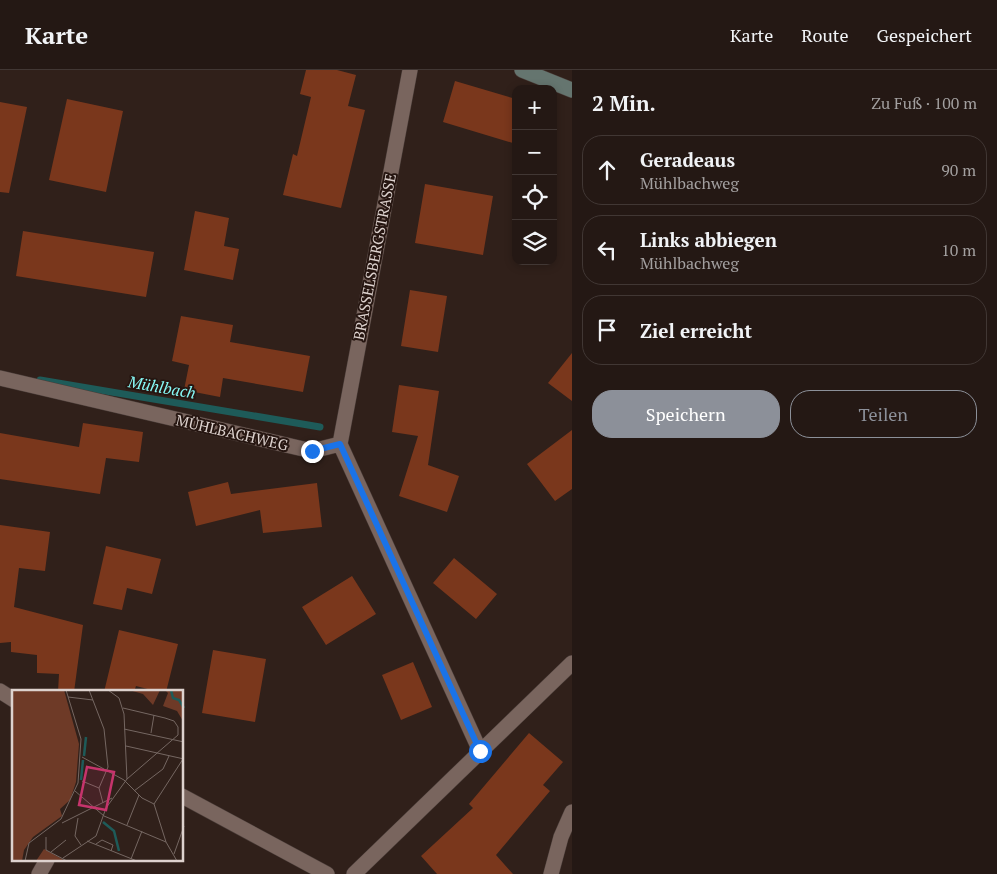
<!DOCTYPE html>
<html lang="de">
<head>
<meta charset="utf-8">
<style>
	:root { --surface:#241814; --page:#302522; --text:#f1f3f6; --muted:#a3a0a0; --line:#413734; --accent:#8c9099 }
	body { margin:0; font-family:"PT Serif",serif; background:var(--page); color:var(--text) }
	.controls { position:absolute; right:15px; top:15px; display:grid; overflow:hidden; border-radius:10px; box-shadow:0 2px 8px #0003 }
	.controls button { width:45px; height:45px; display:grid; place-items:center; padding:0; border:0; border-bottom:1px solid var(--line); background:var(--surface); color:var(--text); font:25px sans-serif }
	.stop { position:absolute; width:15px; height:15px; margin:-11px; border:4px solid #1a73e8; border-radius:50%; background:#fff }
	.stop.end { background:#1a73e8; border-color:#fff; box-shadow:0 1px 5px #0008 }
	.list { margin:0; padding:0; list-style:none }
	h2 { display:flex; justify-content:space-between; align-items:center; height:65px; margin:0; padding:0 20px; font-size:21px }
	h2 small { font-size:16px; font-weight:400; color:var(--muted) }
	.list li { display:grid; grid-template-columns:32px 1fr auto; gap:15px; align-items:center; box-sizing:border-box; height:70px; margin:0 10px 10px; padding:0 10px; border:1px solid var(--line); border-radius:20px }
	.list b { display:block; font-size:19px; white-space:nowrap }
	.list p { margin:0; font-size:16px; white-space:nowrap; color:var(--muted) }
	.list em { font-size:16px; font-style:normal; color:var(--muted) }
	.actions { display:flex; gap:10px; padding:15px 20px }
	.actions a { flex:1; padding:11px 0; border:1px solid var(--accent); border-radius:20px; text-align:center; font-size:18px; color:var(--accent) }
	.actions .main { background:var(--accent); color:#fff }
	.icon { flex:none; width:28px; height:28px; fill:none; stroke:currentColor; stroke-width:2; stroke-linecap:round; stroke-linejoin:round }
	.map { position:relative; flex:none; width:572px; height:804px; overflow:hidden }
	header { display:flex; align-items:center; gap:30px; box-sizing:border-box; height:70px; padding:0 25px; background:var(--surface); border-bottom:1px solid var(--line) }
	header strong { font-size:24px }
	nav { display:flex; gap:28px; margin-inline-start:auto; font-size:18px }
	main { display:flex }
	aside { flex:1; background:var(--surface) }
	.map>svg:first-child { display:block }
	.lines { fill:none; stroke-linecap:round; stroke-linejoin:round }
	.stream { stroke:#1e5b59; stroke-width:7 }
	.building { fill:#7a371c }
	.street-casing { stroke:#4a3d39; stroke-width:16 }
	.secondary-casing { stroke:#4a3d39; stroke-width:16 }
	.street { stroke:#79655e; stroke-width:15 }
	.secondary { stroke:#65756f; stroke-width:15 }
	.route { stroke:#1a73e8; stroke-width:6 }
	.labels { text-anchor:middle; stroke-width:4; stroke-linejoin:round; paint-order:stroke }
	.street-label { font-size:15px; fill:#ddd2ce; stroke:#261611 }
	.water-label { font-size:16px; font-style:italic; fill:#88fbf8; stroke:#261611 }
	.inset-river { fill:none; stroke:#1e5b59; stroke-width:2.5 }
	.inset-road { fill:none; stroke:#756762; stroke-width:1 }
	.view { fill:#c6346c; fill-opacity:0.15; stroke:#c6346c; stroke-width:2.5 }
	.inset-edge { fill:none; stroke:#ddd2ce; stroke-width:2.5 }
</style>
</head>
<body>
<header>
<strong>Karte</strong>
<nav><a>Karte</a><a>Route</a><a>Gespeichert</a></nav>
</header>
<main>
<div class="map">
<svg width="572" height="804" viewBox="0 0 572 804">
	<rect width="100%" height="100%" fill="#30201a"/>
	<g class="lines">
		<path class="stream" d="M40 310 320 357"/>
	</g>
	<path class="building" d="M306 0H337L356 5 348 36 365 40 341 138 283 125 293 84 297 86 311 27 300 24Z
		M455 11 516 29V74L443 52Z
		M67 29 123 41 106 122 49 110Z
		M0 32 27 37 9 123 0 122Z
		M425 114 493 126 483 185 415 173Z
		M195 141 229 148 224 176 239 179 233 210 184 200Z
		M23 161 154 182 146 227 16 206Z
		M410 220 447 226 438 282 401 276Z
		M181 246 233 255 230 272 310 286 303 322 223 308 220 327 184 320 189 295 172 291Z
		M572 283V331L548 313Z
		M399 315 439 321 428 395 459 406 447 442 399 426 418 366 392 362Z
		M83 353 143 362 139 392 106 388 100 424 0 409V363L79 377Z
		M572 360V419L555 431 527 394Z
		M228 412 231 424 317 413 322 457 263 463 260 440 196 456 188 422Z
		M0 455 50 462 45 501 19 498 14 537 83 555 74 622H58L59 604 37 603V585L11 582V572L0 573Z
		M106 476 161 489 152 524 127 518 122 540 93 534Z
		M454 488 497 524 476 549 433 513Z
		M352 506 376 544 326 575 302 537Z
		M119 560 178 574 166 622H159L136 616 134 622H104Z
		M213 580 266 589 255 652 202 643Z
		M413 592 432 637 401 650 382 605Z
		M529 663 563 692 543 715 550 721 496 785 513 804H437L421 786 473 738 469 734Z"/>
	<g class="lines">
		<g class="street-casing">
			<path id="street" d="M0 308 312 381 340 374
				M340 374 410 0
				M340 374 480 681
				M0 621 14 630
				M182 726 327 804
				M39 804 47 790
				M354 804 572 593
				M551 804 561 767 572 742"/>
		</g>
		<g class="secondary-casing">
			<path id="secondary" d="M522 0 572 20"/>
		</g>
		<use href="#street" class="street"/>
		<use href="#secondary" class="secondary"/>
	</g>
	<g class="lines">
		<path class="route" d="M312 381 340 374 480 681"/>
	</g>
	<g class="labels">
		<g class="street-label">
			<text transform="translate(375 187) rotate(-79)" y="5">BRASSELSBERGSTRASSE</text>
			<text transform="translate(232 363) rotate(13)" y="5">MÜHLBACHWEG</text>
		</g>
		<g class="water-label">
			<text transform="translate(162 317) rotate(10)" y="6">Mühlbach</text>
		</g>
	</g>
	<g transform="translate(12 620)">
		<rect width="171" height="171" fill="#30201a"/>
		<path d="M0 0H52L67 54 64 92 58 110 48 119 50 126 21 147 12 160 10 171H0ZM117 0H148L141 15 131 4ZM153 0H171V31L165 21 151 16 156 3ZM32 159 48 168 53 171H24Z" fill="#6e3a27"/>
		<path class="inset-river" d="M159 0 161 8 167 10 172 18M72 66 74 47M69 90 71 70M91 132 102 141 107 161"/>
		<path class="inset-road" d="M77 0 92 39 96 77 87 98M56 7 81 10M111 18 153 28 162 31 166 37V45L115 89M112 39 172 52M139 43 142 25M114 56 172 69M70 67 112 90 130 108 142 114 154 152 165 171M70 91 87 98M87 98 91 113M63 101 92 126 154 152M122 101 151 79 157 66M142 114 171 69M66 128 63 146 69 155M50 133 100 108M115 135 127 105M34 147V160L55 171M75 151 125 171M84 154 90 150 101 155 99 161M39 162 54 150M162 164 172 136M51 168 84 146 94 118 115 89 112 24 107 8 96 0M119 169 130 141M13 171 17 153 49 129 66 93 69 49 54 0"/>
		<path class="view" d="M75 77 102 82 94 120 67 115Z"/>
		<rect width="171" height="171" class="inset-edge"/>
	</g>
</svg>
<div class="controls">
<button>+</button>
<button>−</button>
<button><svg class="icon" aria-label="locate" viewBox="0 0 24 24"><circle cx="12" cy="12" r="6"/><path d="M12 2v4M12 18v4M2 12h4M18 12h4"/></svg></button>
<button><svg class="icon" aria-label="layers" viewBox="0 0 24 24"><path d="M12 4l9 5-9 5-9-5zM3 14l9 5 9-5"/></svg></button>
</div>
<div class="stop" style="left:480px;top:681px"></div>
<div class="stop end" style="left:312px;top:381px"></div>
</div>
<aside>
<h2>2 Min.<small>Zu Fuß · 100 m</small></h2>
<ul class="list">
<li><svg class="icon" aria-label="ahead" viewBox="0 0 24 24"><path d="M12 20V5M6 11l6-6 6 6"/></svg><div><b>Geradeaus</b><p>Mühlbachweg</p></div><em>90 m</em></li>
<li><svg class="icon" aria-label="left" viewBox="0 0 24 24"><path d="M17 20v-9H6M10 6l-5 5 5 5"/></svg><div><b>Links abbiegen</b><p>Mühlbachweg</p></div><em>10 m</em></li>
<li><svg class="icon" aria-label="arrive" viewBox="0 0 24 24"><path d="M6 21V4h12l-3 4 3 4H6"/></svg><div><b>Ziel erreicht</b></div></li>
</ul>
<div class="actions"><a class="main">Speichern</a><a>Teilen</a></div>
</aside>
</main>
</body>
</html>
